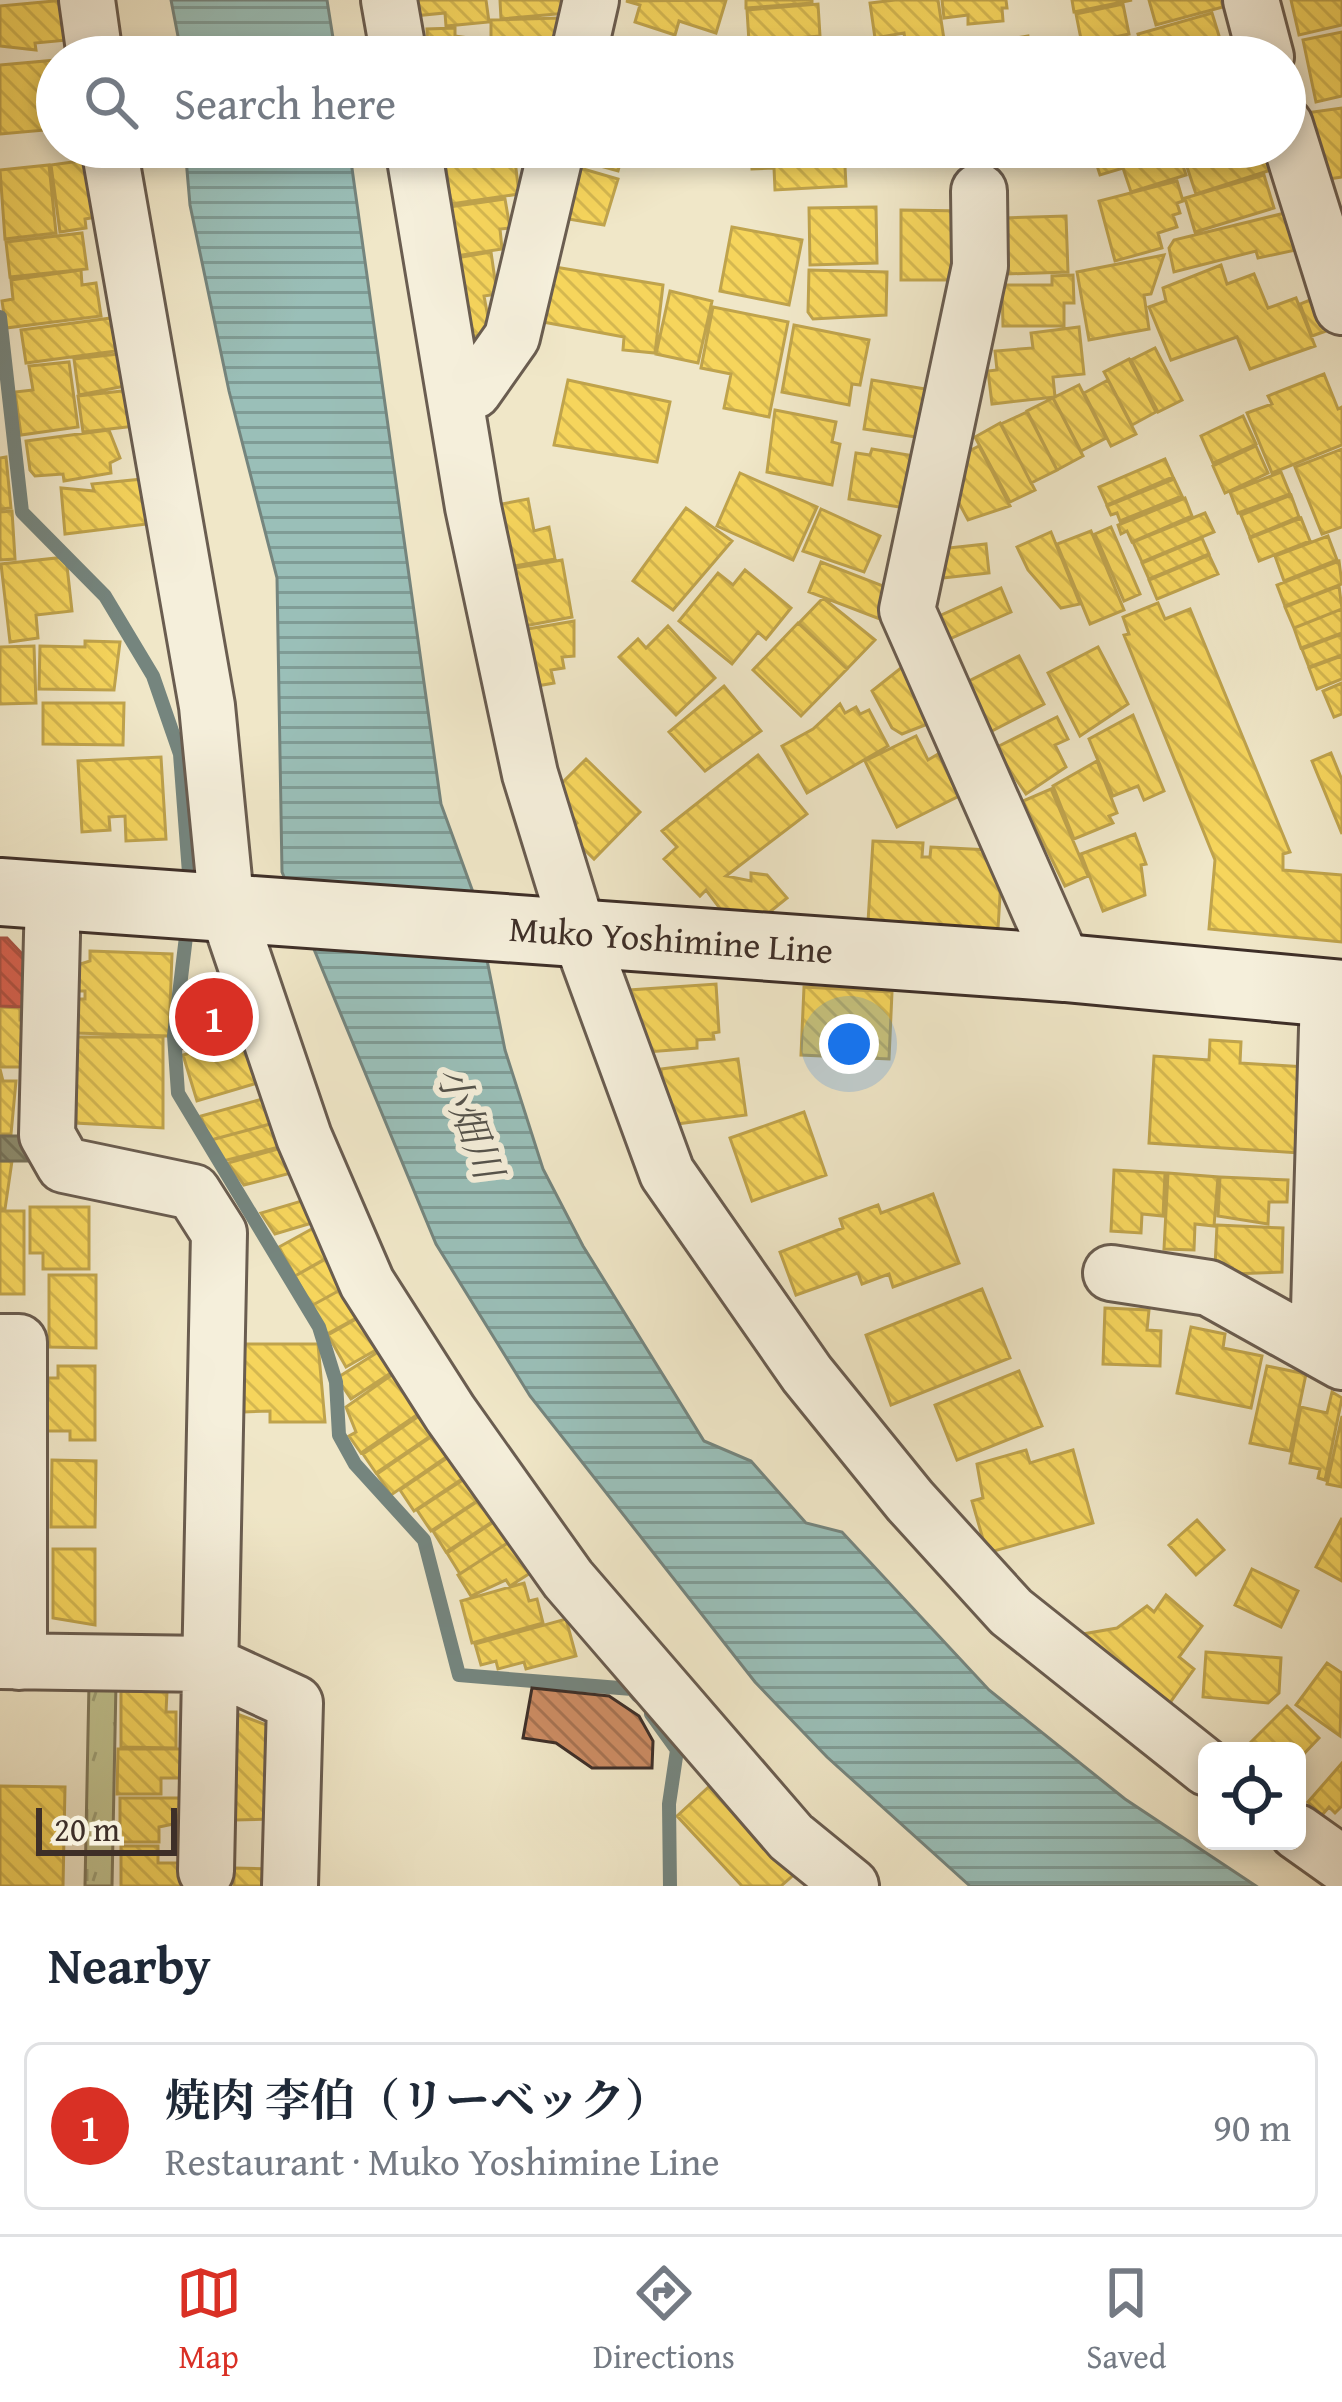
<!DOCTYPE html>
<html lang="en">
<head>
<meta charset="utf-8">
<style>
	:root { --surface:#fff; --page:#f2f2f3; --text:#1f2937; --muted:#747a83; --line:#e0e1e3; --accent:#d93025 }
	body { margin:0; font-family:"Gentium Book Plus","Noto Serif JP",serif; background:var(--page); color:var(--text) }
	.controls { position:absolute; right:36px; bottom:36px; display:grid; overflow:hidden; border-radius:18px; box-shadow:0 6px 18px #0003 }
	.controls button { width:108px; height:108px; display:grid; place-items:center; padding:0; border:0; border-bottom:3px solid var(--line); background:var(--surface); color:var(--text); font:60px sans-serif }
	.scale { position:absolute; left:36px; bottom:30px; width:141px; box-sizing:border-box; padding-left:12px; border:6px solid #3e2f28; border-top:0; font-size:33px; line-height:42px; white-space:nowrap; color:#3e2f28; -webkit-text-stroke:9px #f5efdb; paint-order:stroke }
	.you { position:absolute; left:849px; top:1044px; width:42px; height:42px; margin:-30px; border:9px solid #fff; border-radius:50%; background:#1a73e8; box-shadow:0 0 0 18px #1a73e833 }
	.badge { display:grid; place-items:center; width:78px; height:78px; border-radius:50%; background:var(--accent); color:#fff; font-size:39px; font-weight:700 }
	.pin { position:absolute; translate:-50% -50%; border:6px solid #fff; box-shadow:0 3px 12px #0006 }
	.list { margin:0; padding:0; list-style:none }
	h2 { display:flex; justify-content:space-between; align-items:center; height:156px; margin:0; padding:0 48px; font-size:51px }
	h2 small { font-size:39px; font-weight:400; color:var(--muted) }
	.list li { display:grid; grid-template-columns:78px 1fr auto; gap:36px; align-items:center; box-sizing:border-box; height:168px; margin:0 24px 24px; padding:0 24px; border:3px solid var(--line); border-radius:18px }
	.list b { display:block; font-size:45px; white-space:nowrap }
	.list p { margin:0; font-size:39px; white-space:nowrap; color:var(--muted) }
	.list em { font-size:39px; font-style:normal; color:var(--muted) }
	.icon { flex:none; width:66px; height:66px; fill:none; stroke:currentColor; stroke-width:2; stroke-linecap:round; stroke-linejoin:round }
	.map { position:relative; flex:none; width:1342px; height:1886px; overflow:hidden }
	.search { position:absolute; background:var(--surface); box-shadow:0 6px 18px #0003; left:36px; right:36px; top:36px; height:132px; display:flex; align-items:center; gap:30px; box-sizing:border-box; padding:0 42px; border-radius:66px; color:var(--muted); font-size:45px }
	.sheet { height:348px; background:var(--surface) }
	nav { display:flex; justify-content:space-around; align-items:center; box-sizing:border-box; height:168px; border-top:3px solid var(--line); background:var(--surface); font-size:33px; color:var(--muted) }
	nav a { display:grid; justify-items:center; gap:6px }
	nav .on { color:var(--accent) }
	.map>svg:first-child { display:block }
	.park { fill:url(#park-tufts); stroke:#80795c; stroke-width:3 }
	.water { fill:url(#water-rules); stroke:#75857e; stroke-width:3 }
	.homes { fill:url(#homes-back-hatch); stroke:#bfa34c; stroke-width:3 }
	.shops { fill:url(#shops-back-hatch); stroke:#a85142; stroke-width:3 }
	.industry { fill:url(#industry-back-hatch); stroke:#757059; stroke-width:3 }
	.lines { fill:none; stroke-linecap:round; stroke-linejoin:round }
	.stream { stroke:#75857e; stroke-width:14 }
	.building { fill:url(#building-back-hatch); stroke:#3e2f28; stroke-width:3 }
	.street-casing { stroke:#6a5d50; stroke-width:60 }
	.secondary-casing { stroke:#3e2f28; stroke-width:72 }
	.street { stroke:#f5efdb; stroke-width:54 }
	.secondary { stroke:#f5efdb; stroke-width:66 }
	.labels { text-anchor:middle; stroke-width:12; stroke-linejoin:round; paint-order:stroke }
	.street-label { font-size:36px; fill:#3e2f28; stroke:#f5efdb }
	.water-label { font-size:39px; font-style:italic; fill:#55534c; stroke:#f5efdb }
</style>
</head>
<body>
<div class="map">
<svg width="1342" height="1886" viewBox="0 0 1342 1886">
	<defs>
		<pattern id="park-tufts" width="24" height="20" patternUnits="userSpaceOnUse" patternTransform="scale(3)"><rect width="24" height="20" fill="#c1c390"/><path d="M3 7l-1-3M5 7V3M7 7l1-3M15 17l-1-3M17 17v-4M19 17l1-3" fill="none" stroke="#9e9f76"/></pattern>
		<pattern id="water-rules" width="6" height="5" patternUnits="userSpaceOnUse" patternTransform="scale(3)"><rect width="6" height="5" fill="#9abfb8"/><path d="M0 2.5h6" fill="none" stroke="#7f9c96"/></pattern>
		<pattern id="homes-back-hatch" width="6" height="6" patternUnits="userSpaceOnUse" patternTransform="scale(3)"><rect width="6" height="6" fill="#f6d55c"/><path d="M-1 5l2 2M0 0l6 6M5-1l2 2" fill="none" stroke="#d4b750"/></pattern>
		<pattern id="shops-back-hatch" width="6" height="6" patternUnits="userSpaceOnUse" patternTransform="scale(3)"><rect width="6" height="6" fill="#d6604d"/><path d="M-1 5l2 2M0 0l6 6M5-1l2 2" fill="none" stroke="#af5040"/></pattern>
		<pattern id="industry-back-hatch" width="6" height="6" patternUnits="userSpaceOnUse" patternTransform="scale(3)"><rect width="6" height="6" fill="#8c8c6e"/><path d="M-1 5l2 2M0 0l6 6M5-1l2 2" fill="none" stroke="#74735a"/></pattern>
		<pattern id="building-back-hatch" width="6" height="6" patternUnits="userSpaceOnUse" patternTransform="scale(3)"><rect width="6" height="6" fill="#cb8b62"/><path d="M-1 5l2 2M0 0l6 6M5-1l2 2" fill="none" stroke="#a67251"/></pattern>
	</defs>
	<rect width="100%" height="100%" fill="#f0e7c8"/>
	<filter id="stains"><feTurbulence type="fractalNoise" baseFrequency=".00167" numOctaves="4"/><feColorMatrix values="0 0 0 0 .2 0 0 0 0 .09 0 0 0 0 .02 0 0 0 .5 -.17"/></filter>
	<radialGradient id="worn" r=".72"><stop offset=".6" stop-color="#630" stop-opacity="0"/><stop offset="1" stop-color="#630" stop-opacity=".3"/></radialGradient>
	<path class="park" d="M89 1683H116L112 1886H85Z"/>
	<path class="water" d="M171 0H327L336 57H182Z
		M185 147H349L441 804 474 895 505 1050 543 1169 583 1246 704 1441 751 1461 806 1523 842 1532 989 1690 1125 1799 1256 1886H970L827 1757 755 1682 530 1396 436 1244 282 872 277 578 229 391 190 205Z"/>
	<path class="homes" d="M65 0 68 40 35 43 36 50 0 46V6Z
		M412 0H486L489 22 446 26 445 13 413 16Z
		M500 0H567L568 13 501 19Z
		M726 0 716 33 679 21 675 35 635 22 640 5 626 1Z
		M746 0H812V3L746 8Z
		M895 0H938L945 46 907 51 904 33 875 38 870 3Z
		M942 0H1006L1007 8H1002L1003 21 968 24V15L944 18Z
		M1072 0H1132L1074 12Z
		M1149 0H1221L1223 7 1156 25Z
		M1291 0H1342V25L1299 35Z
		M818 4 820 36 749 42 747 10Z
		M1123 4 1129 34 1082 44 1076 14Z
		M1212 13 1224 52 1145 57 1138 34Z
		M560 18 561 57H491V20Z
		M455 28V36L490 41V57H428L427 29Z
		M1342 32V96L1316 102 1303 40Z
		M1028 36 1032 57H976L974 45Z
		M814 39 815 57H767L766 43Z
		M659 43 718 57H656Z
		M1133 46 1135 57H1077Z
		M57 60V129L0 134V65Z
		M1342 108V177L1322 180 1306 113Z
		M567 147H625L618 171 564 156Z
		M751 147H844L846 186 775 190 774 168 752 169Z
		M890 147H927L929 160 894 166Z
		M928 147H965L966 154 930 160Z
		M966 147H1048L1046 156 1003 164 1001 154 968 159Z
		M1091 147H1177L1186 175 1131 192 1123 168 1100 175Z
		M1219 147H1264L1271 170 1196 194 1184 158Z
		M514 152 519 194 451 204 445 161Z
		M94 159 102 216 85 219 86 228 60 232 51 165Z
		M566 164 618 179 604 225 557 217Z
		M49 165 56 233 5 239 0 170Z
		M1264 175 1274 208 1195 232 1185 198Z
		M1177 181 1183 201 1177 203 1180 213 1173 215 1177 227 1158 233 1162 248 1115 261 1099 201Z
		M505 199 510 228 500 229 502 249 449 257 442 208Z
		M876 207 877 263 810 265 809 208Z
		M901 210 964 211V280H901Z
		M1297 210 1310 247 1258 258 1256 251 1174 272 1169 248 1174 240Z
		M1066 216 1068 272 1006 274 1004 218Z
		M732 227 802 240 789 305 720 291Z
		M82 233 87 269 10 277 6 242Z
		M491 252 497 294 484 296 491 333 470 337 456 258Z
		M1164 255 1151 294 1144 295 1149 329 1089 340 1077 272Z
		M1221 265 1227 284 1254 274 1268 308 1296 298 1315 346 1250 369 1237 337 1171 360 1149 307 1166 301 1163 288Z
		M549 266 663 285 655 353 623 350 624 337 543 322Z
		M81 270 82 285 96 283 101 316 6 328 2 301 13 299 11 280Z
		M809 270 887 272 886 315 813 319 808 312Z
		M1073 275 1074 303H1064V326H1003L1002 285H1052V276Z
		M670 291 712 301 698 363 656 354Z
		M1315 298 1326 331 1312 336 1300 304Z
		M713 307 788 322 769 417 724 408 731 374 701 368Z
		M111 318 116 351 26 363 21 330Z
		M794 325 869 340 860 385 852 384 849 405 782 392Z
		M1079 327 1084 374 1053 377 1055 397 992 404 988 371 997 370 995 351 1033 348 1031 333Z
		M1155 348 1182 400 1158 412 1131 360Z
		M127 353 130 385 79 395 74 359Z
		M1129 359 1156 412 1132 425 1104 372Z
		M69 362 78 427 21 435 15 392 33 390 29 366Z
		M1324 374 1338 409 1342 407V445L1272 473 1247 413 1272 404 1268 396Z
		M568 380 670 402 657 462 554 445Z
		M872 380 931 390 925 427 918 426 916 437 864 429Z
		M1108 380 1136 434 1111 446 1084 393Z
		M1079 385 1106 438 1081 451 1053 398Z
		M131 390 136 426 83 432 78 396Z
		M1053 398 1083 456 1057 470 1027 411Z
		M775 410 836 422 832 442 840 444 832 485 767 472Z
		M1027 412 1057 470 1031 483 1001 424Z
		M1243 416 1256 444 1213 463 1201 436Z
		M1000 423 1035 490 1010 502 975 437Z
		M109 430 120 458 110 463 111 473 64 481 63 474 35 476 30 470 26 441Z
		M979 446 1010 506 968 520 950 486 965 479 961 455Z
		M1256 446 1268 473 1225 493 1213 466Z
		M872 449 920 457 912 509 849 499 856 453 870 455Z
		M1342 449V527L1322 534 1295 467Z
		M6 457 11 508 0 509V458Z
		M1165 459 1173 477 1107 505 1099 487Z
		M1281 472 1290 494 1238 513 1230 492Z
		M740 473 817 507 793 560 717 526Z
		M143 479 147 524 65 534 61 488 94 491 92 484Z
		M1174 479 1182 496 1120 521 1117 513 1111 515 1107 506Z
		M1291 495 1299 517 1250 537 1241 515Z
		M1185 498 1192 516 1132 542 1127 531 1121 534 1118 525Z
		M528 499 534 531 549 527 555 559 502 568 491 506Z
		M686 508 732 541 673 610 633 581Z
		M821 509 880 536 864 572 803 551Z
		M12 511 15 559 0 560V512Z
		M1205 513 1214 532 1142 562 1133 542Z
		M1301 518 1310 541 1259 561 1250 538Z
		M1111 527 1140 594 1124 601 1095 534Z
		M1091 531 1124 610 1090 624 1057 544Z
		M1051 532 1080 604 1061 608 1028 570 1017 547Z
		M1328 536 1337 560 1284 581 1275 556Z
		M1202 538 1209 554 1149 579 1142 563Z
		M986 544 989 573 942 578 939 549Z
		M1209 555 1218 574 1157 599 1149 580Z
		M66 557 72 611 36 615 38 638 10 642 1 564Z
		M562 560 572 617 514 628 504 570Z
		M1339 561 1342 584 1285 606 1277 585Z
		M821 562 891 589 880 619 809 592Z
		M745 570 791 608 766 639 758 632 732 664 679 621 718 573 733 585Z
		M1339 586 1342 609 1294 628 1285 607Z
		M1001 588 1011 612 947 640 937 617Z
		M823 598 875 640 847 669 799 623Z
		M1158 603 1165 619 1190 609 1290 852 1283 854V870L1342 875V942L1209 929 1215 860 1124 635 1129 634 1123 617Z
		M1342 609V633L1301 648 1294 628Z
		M574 621V656L562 657 564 668 551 670 554 683 526 688 516 631Z
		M798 623 847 669 801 716 753 670Z
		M668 626 715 678 676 715 619 657 638 639 646 648Z
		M1342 634V655L1309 667 1302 649Z
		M85 641 120 642 114 690 39 689 40 646 85 647Z
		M34 646 36 703 0 704V647Z
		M1098 647 1128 704 1080 736 1048 673Z
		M1019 656 1044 704 988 733 963 684Z
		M1342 656V679L1317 689 1309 668Z
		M906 664 938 720 902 734 892 728 872 691Z
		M1342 683V714L1334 717 1323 691Z
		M724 686 761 731 705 771 669 732Z
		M43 703H124L123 745 43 744Z
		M840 704 845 713 856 707 860 714 869 710 888 746 807 793 782 746 813 729Z
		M1133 715 1164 791 1144 800 1138 786 1113 796 1089 739Z
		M1057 717 1068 739 1055 745 1066 767 1026 794 995 748Z
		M916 736 928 760 938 754 959 796 897 827 865 761Z
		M1331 753 1342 780V834L1312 761Z
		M758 755 807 814 726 876 751 881V873L767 875 787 898 766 915H725L706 890 700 896 664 859 677 847 662 831Z
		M161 757 166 839 126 841 125 816 109 817 110 830 82 832 78 761Z
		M586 759 640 812 594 859 567 832 577 823 554 791Z
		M1097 761 1117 813 1109 816 1113 823 1074 839 1053 786Z
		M1051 789 1088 876 1065 886 1023 801Z
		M1135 834 1146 864 1141 865 1145 895 1103 911 1081 854Z
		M873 841 923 843 922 857H930L931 847 990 850 1001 879 998 929 868 922Z
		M90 951 172 954 169 1036 76 1033 77 999H85V991H77V965L90 961Z
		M716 984 719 1032 713 1033 714 1039 697 1040V1048L635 1053 630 990Z
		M804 987 892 992 889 1059 801 1055Z
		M0 1007 20 1008V1020H27L29 1067H0Z
		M76 1037H163V1128L76 1123Z
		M243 1037 264 1081 197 1101 183 1055Z
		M1210 1040 1241 1042 1240 1063 1305 1067 1299 1153 1149 1143 1154 1056 1209 1060Z
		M738 1059 746 1115 669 1125 661 1069Z
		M0 1069 3 1081H16L11 1134H0Z
		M277 1095 285 1120 211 1140 205 1129 201 1116Z
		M804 1112 826 1175 752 1201 730 1138Z
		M285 1120 291 1144 223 1161 211 1140Z
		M292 1145 299 1171 244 1185 228 1163Z
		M0 1161H12L5 1209H0Z
		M1114 1170 1165 1173 1163 1216 1142 1214 1141 1233 1111 1231Z
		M1168 1173 1218 1177 1214 1226 1195 1224 1194 1250 1164 1249Z
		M1220 1177 1288 1180 1287 1202H1269L1268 1224 1218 1216Z
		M933 1194 959 1263 893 1287 889 1274 862 1284 858 1273 796 1295 780 1252 843 1228 840 1219 878 1205 881 1213Z
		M315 1197 322 1220 275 1234 261 1213Z
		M30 1207H89V1269H43V1253H30Z
		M0 1211H24V1294H0Z
		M328 1220 344 1249 295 1276 279 1247Z
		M1217 1225 1283 1228 1282 1272 1232 1274V1268L1215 1267Z
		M342 1249 351 1284 311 1306 295 1276Z
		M49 1275H96V1348L49 1347Z
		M351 1284 367 1312 327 1334 311 1306Z
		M982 1289 1010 1358 891 1405 866 1335Z
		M1105 1308 1149 1310 1147 1330 1161 1331 1160 1366 1103 1364Z
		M372 1310 390 1342 346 1367 328 1335Z
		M1191 1327 1225 1334 1223 1348 1262 1356 1251 1408 1177 1393Z
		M244 1344H318L325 1422H270V1411L244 1412Z
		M389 1345 403 1365 351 1399 337 1378Z
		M58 1366H95V1440H70V1431H47L48 1378H58Z
		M1267 1366 1306 1374 1290 1451 1250 1443Z
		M1019 1371 1042 1426 957 1460 935 1405Z
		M396 1372 424 1410 361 1453 349 1436 356 1432 346 1407Z
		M1332 1392 1342 1398 1325 1480 1318 1478 1320 1469 1290 1463 1301 1407 1327 1413Z
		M422 1414 435 1433 376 1473 363 1454Z
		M1342 1416V1487L1327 1484Z
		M441 1430 455 1451 391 1495 377 1474Z
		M1026 1450 1030 1463 1073 1450 1093 1523 987 1553 972 1501 983 1498 977 1464Z
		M456 1452 471 1473 414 1511 400 1490Z
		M52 1460 96 1461 95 1527H51Z
		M472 1474 486 1495 431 1531 417 1510Z
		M484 1497 498 1518 446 1552 433 1531Z
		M1342 1518V1581L1316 1567Z
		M498 1519 512 1540 460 1574 447 1553Z
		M1197 1520 1224 1550 1196 1575 1169 1545Z
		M517 1537 538 1568 510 1586 506 1580 471 1596 458 1575Z
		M53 1549H95V1625L53 1618Z
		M1252 1569 1298 1591 1281 1627 1235 1605Z
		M524 1583 529 1601 537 1599 543 1623 472 1643 461 1601Z
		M1166 1595 1202 1626 1179 1657 1194 1669 1164 1711 1066 1637 1117 1628 1147 1606 1154 1612Z
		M566 1619 576 1656 526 1669 524 1662 498 1669 496 1661 481 1665 475 1644Z
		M1206 1652 1281 1658 1279 1693 1268 1703 1203 1697Z
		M1327 1663 1342 1673 1340 1736 1296 1705Z
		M121 1691 167 1692 166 1712H176V1748L121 1747Z
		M1287 1706 1319 1738 1297 1761V1751H1242Z
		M237 1714 272 1727V1819L235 1820Z
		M118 1749H182L181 1778H161V1794H117Z
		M1342 1763V1806L1335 1813 1329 1807 1322 1815 1308 1802Z
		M715 1781 798 1871 781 1886H742L677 1816Z
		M0 1786 65 1787 63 1886H0Z
		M120 1798H183V1822L159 1827V1842H120Z
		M121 1846H158V1863H185V1886H121Z
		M234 1868 270 1869 269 1886H234Z"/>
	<path class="shops" d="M0 938H7L26 958 24 1007 0 1006Z
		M200 981H223L226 992 233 990 247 1030 181 1049 180 1030 187 1025 192 989Z"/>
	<path class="industry" d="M0 1136H27V1161H0Z"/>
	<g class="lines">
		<path class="stream" d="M0 317 22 512 105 596 153 676 180 754 190 886
			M188 920 174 1036 178 1093 319 1327 336 1382 339 1435 355 1464 424 1540 459 1675 632 1689 638 1696
			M651 1714 677 1750 669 1804 670 1886"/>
	</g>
	<path class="building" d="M532 1688 609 1696 639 1716 653 1741 652 1768H592L556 1743 523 1738Z"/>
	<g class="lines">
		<g class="street-casing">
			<path id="street" d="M87 0 95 57
				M389 0 399 57
				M1251 0 1266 57
				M578 57 591 0
				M1285 125 1342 307
				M109 147 207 706 227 910 304 1137 367 1283 450 1413 568 1579 791 1837 851 1886
				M413 147 473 507 530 774 579 933 667 1173 807 1374 910 1501 1011 1612 1207 1768
				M979 191 980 266 907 610 1065 968
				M454 393 474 391 512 337 557 147
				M53 895 47 1135 64 1165 193 1192 219 1233 206 1871
				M1111 1273 1209 1288 1342 1362
				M0 1342H19V1662
				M1318 1345 1328 993
				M0 1661 210 1664 295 1703 290 1886
				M1297 1832 1342 1864"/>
		</g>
		<g class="secondary-casing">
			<path id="secondary" d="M0 892 1065 968 1342 994"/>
		</g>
		<use href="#street" class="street"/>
		<use href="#secondary" class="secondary"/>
	</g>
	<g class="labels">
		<g class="street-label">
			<text transform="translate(671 939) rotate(4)" y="13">Muko Yoshimine Line</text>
		</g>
		<g class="water-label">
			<text transform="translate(470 1122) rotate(69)" y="14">小畑川</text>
		</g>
	</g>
	<rect width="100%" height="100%" filter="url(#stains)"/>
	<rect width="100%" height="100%" fill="url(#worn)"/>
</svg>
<div class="controls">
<button><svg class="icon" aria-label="locate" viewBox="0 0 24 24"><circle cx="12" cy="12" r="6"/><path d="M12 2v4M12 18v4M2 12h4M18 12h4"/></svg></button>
</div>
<div class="scale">20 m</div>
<div class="you"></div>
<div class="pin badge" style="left:214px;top:1017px">1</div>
<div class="search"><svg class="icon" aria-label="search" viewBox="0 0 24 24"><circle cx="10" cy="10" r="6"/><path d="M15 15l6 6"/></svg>Search here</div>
</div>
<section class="sheet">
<h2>Nearby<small></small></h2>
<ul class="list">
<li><span class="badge">1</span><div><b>焼肉 李伯（リーベック）</b><p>Restaurant · Muko Yoshimine Line</p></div><em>90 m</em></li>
</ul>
</section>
<nav>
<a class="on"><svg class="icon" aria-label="map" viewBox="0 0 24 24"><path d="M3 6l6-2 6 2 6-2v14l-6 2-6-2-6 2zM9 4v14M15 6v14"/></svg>Map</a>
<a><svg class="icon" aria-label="directions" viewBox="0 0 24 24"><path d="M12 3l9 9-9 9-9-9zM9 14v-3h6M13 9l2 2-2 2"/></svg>Directions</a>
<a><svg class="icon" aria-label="saved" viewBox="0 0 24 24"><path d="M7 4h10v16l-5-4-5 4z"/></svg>Saved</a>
</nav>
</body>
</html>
